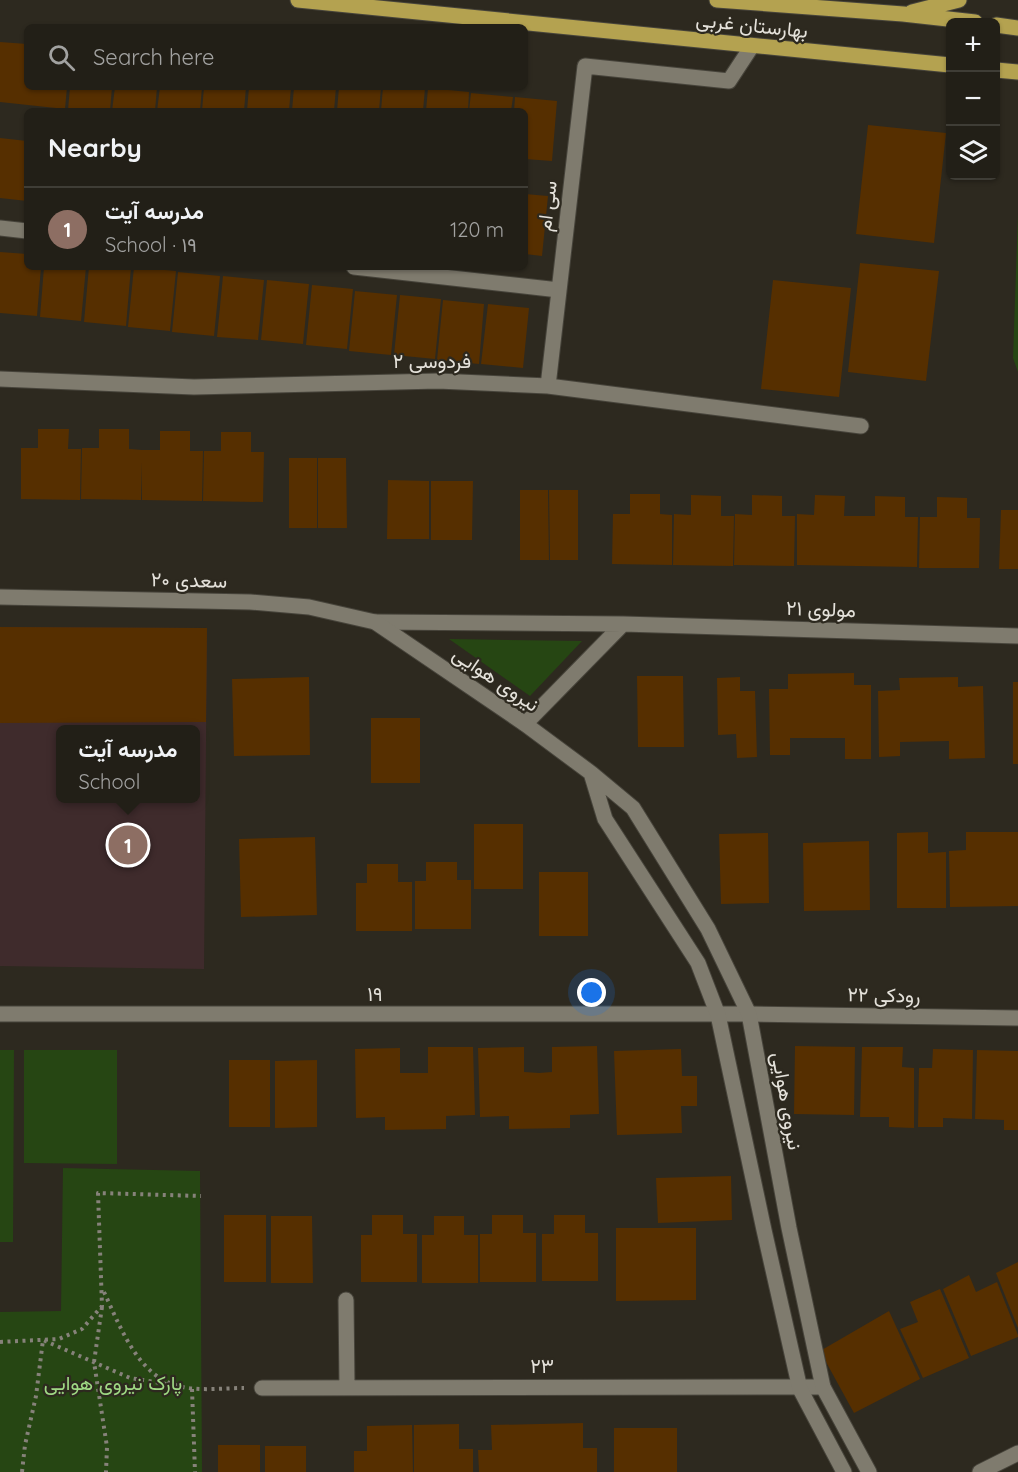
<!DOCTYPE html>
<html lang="en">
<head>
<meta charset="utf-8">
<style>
	:root { --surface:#221f17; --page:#2e2c24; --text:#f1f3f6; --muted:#a2a2a1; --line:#3f3d36; --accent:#bca0f2 }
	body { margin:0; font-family:Quicksand,Vazirmatn,sans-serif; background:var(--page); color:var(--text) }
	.controls { position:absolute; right:18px; top:18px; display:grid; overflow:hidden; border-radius:9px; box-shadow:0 2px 4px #0004 }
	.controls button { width:54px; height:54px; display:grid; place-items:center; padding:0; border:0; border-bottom:2px solid var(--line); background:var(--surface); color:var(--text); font:30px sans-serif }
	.you { position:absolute; left:592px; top:993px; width:21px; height:21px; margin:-15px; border:4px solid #fff; border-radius:50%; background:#1a73e8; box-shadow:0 0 0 9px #1a73e833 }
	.badge { display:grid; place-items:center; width:39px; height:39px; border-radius:50%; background:var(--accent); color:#fff; font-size:20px; font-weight:700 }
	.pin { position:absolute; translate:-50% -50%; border:3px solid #fff; box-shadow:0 2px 6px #0006 }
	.popup { position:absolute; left:56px; top:725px; width:144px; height:78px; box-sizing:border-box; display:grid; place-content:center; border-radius:9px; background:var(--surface); filter:drop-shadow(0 2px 4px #0005); font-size:20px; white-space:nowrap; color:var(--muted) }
	.popup b { font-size:22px; color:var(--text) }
	.popup::after { content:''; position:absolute; left:50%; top:100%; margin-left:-12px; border:12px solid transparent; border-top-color:var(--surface) }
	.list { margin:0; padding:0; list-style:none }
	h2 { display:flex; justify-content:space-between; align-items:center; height:78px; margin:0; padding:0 24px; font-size:26px }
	h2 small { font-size:20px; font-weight:400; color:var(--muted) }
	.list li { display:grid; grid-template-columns:39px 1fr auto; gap:18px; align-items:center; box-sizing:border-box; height:84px; padding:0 24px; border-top:2px solid var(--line) }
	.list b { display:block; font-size:22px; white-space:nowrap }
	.list p { margin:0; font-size:20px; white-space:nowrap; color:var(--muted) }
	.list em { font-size:20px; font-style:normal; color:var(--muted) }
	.icon { flex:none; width:33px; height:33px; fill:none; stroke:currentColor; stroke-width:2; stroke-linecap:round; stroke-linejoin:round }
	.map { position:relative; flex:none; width:1018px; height:1472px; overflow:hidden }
	.search { position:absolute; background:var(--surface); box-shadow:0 2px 4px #0004; left:24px; top:24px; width:504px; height:66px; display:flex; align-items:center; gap:15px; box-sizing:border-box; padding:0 21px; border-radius:9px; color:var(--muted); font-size:22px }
	.panel { position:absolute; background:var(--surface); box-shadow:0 2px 4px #0004; left:24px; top:108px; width:504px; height:162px; border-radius:9px }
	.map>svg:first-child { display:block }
	.education { fill:#3f2b2c; fill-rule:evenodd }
	.green { fill:#264613 }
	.building { fill:#562f00 }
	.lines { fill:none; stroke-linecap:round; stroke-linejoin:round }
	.street-casing { stroke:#47443b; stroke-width:17 }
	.secondary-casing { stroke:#47443b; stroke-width:17 }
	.primary-casing { stroke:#47443b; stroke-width:17 }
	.path { stroke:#86827a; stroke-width:4; stroke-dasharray:3 4.5; stroke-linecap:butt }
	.street { stroke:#7f7b6e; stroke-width:15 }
	.secondary { stroke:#7f7b6e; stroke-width:15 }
	.primary { stroke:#b4a250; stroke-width:15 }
	.labels { text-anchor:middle; stroke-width:4.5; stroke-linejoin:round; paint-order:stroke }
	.street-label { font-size:20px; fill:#e5e2db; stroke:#2d291f }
	.park-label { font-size:20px; fill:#9fd984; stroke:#2d291f }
</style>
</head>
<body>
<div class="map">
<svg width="1018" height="1472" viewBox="0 0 1018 1472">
	<rect width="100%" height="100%" fill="#2d291f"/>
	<path class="education" d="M0 627 207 628 204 969 0 966ZM60 730H195V798H60Z"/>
	<path class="green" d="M1018 213V372L1013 358Z
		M449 639 582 641 530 696Z
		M0 1050H14L13 1242H0Z
		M24 1050H117V1164L24 1163Z
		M63 1168 200 1171 202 1472H0V1312L61 1311Z"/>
	<path class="building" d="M0 42 27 44V87H67L65 109 0 102Z
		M70 87H112L110 111 68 110Z
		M115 87H157L155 111H112Z
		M160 87H202L200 111H157Z
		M204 87H246L244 111H202Z
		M249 87H291L289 111H247Z
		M294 87H336L334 111H292Z
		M339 87H381L379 111H337Z
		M383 87 425 88 423 111H381Z
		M428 88 469 92 468 111H426Z
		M471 93 513 97 511 111H469Z
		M515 97 557 101 552 161 525 159V111H514Z
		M868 125 946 133 934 243 856 234Z
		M0 138 27 141V201L0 198Z
		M525 194 548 196 542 256 525 254Z
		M0 252 27 254V267H41L37 316 0 313Z
		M860 263 939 271 926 381 848 372Z
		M44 267H86L81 321 40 317Z
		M89 267H131L126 326 84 322Z
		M134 267 176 271 170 331 128 327Z
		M178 272 220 276 214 336 172 332Z
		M223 276 264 280 258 340 217 337Z
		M267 280 309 284 303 344 261 340Z
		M773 280 851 288 839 397 761 389Z
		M312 285 353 289 347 349 306 345Z
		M355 291 397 295 391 355 349 351Z
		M400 295 441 299 435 359 394 355Z
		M443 300 484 304 479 364 437 360Z
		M488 304 529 308 523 368 481 364Z
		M38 429H69L68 449H81L80 500 21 499V448H38Z
		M99 429H129V449L142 450H160V431H190V451H203L202 501 142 500V462L141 500 81 499 82 448H99Z
		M221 432H251V452H264L263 502 203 501 204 451H221Z
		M289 458H317V528H289Z
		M318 458H346L347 528H318Z
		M388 480 429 481V539H387Z
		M431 481H473L472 540H431Z
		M520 490H548L549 560H520Z
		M549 490H578V560H550Z
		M630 494H660V514L672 515V565L612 564 613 514H630Z
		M691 495 721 496V516H734L733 566 673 565 674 514 691 515Z
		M752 495 782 496V516H795L794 566 734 565 735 514 752 515Z
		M815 495 845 496 844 516H875V496L905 497V517H918L917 567 797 565V514L814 515Z
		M937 497 967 498V518H980L979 568H919L920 517H937Z
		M1001 510H1018V569H999Z
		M0 627 207 628 206 722 0 723Z
		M854 673V685H871V759H845V738H790V755H770L769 689H788V674Z
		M637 676H683L684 747H638Z
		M309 677 310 755 234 756 232 679Z
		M740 677V691H755L757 757 737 758 736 734 718 735 717 678Z
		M958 677V687L983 686 985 758 949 759V741L900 742V756L879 757 878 691 900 690 899 678Z
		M1013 682H1018V764H1013Z
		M371 718H420V783H371Z
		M474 824H523V889H474Z
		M928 832V853L946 852V908H897V833Z
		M966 832H1018V906L950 907 949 851 966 850Z
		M768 833 769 903 721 904 719 834Z
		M315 837 317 915 241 917 239 839Z
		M869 841 870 910 804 911 803 843Z
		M426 862H457V880H471V929H415V881H426Z
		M367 864H398V882H412V931H356V883H367Z
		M539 872H588V936H539Z
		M597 1046 599 1114 570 1115V1128L509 1129V1116L480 1117 478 1048 524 1047V1072L539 1073 552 1072V1047Z
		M795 1046 855 1047 854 1115 794 1114Z
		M428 1047H473L475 1115 446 1116V1129L385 1130V1117L356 1118 355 1049 400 1048V1073H428Z
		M862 1047H903L902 1067 914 1068V1128L889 1127V1117H860Z
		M681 1049 682 1076H697V1106H681L682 1133 617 1135 614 1051Z
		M933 1049 973 1050 972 1119 943 1118V1127H918L919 1068H932Z
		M977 1050 1018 1051V1130H1004V1120L975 1119Z
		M229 1060H270V1127H229Z
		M317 1060V1127L275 1128V1061Z
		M731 1176 732 1220 658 1223 656 1178Z
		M224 1215H266V1282H224Z
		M372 1215H403V1234H417V1282H361V1235H372Z
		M492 1215H523V1233H536V1282H480V1234H492Z
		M554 1215H585V1233H598V1281H542V1234H554Z
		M271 1216H312L313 1283H271Z
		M434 1216H464V1235H478V1283H422V1235H434Z
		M616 1228H696V1300L616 1301Z
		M1018 1262V1328L996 1273Z
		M969 1275 976 1292 997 1282 1018 1335V1337L971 1356 943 1289Z
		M940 1289 969 1358 923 1378 900 1329 918 1322 910 1302Z
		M889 1311 920 1379 854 1413 820 1351Z
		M583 1423V1448H597V1472H479L478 1450H492L491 1425Z
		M459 1424V1449H473V1472H414V1425Z
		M412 1425 413 1472H354V1451H367V1426Z
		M614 1428H677V1472H614Z
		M218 1445H260V1472H218Z
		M265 1446H306V1472H265Z"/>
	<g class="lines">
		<g class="street-casing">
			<path id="street" d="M0 228 27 231
				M354 267 559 290
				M0 379 194 387 438 381 548 386 861 426
				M548 386 585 66 729 81 752 46
				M375 622 623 624 1018 636
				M525 724 623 624
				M0 1014H749L1018 1018
				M346 1300 347 1386
				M262 1388 823 1387
				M980 1472 1018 1453"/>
		</g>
		<g class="secondary-casing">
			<path id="secondary" d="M0 597 250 602 309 607 375 622 525 724 591 773 633 808 708 929 749 1014 789 1228 823 1387 869 1472
				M591 773 605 819 698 963 718 1015 764 1230 800 1389 844 1472"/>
		</g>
		<g class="primary-casing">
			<path id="primary" d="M298 0 950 65
				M717 0 903 14 975 22
				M912 12 959 0
				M996 25 1018 28
				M996 70 1018 72"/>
		</g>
		<path class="path" d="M104 1292C119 1324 137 1374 175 1385 196 1392 222 1388 244 1388
			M102 1307 94 1362 107 1447 106 1472
			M0 1342 59 1339 82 1329 102 1306 98 1193 201 1196
			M192 1389 195 1472
			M22 1472 25 1445 36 1396 43 1340 130 1378 173 1385"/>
		<use href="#street" class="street"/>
		<use href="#secondary" class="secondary"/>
		<use href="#primary" class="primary"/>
	</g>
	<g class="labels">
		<g class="street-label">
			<text transform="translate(752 25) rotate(6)" y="7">بهارستان غربی</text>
			<text transform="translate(547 206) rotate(-83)" y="7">سی ام</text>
			<text x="432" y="368">فردوسی ۲</text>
			<text transform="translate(189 580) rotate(1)" y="7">سعدی ۲۰</text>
			<text transform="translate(821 609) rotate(2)" y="7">مولوی ۲۱</text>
			<text transform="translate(496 679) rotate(34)" y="7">نیروی هوایی</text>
			<text x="375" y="1001">۱۹</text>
			<text transform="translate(884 995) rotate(1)" y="7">رودکی ۲۲</text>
			<text transform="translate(787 1101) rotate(80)" y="7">نیروی هوایی</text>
			<text x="542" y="1373">۲۳</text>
		</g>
		<g class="park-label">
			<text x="113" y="1390">پارک نیروی هوایی</text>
		</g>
	</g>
</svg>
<div class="controls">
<button>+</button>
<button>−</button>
<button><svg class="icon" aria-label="layers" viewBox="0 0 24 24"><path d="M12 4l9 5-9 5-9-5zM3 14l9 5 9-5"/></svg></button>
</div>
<div class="you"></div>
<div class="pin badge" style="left:128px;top:845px;background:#8d6e63">1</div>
<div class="popup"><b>مدرسه آیت</b>School</div>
<div class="search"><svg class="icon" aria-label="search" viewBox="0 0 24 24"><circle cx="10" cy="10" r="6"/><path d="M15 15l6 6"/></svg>Search here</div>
<section class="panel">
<h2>Nearby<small></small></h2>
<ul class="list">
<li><span class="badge" style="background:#8d6e63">1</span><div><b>مدرسه آیت</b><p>School · ۱۹</p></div><em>120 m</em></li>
</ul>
</section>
</div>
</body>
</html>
